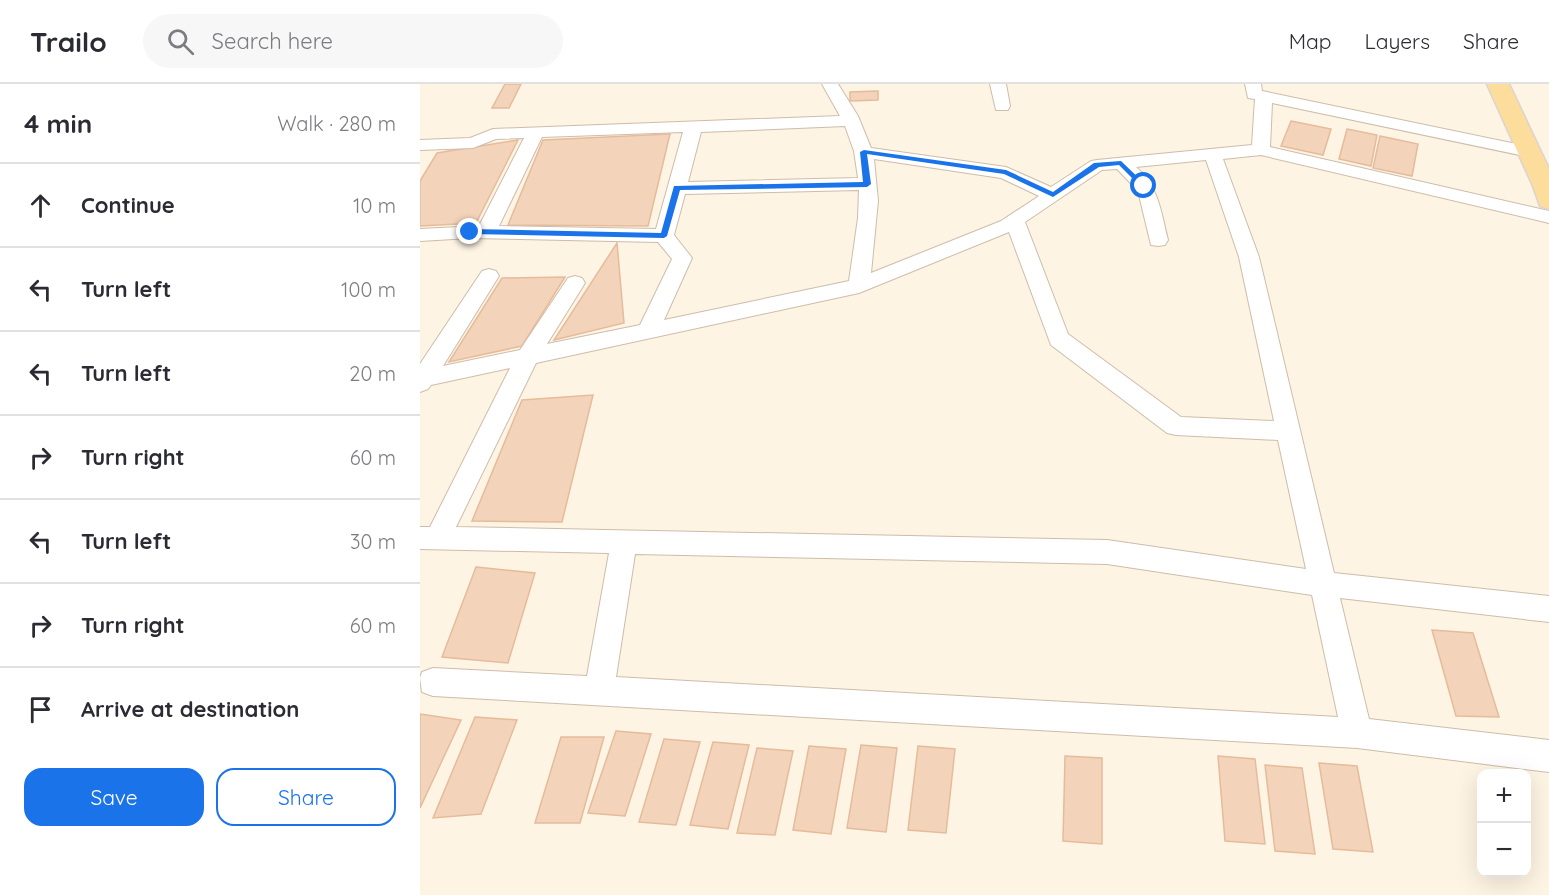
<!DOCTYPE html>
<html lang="en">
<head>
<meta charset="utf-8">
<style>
	:root { --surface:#fff; --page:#f7f7f7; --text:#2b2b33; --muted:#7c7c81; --line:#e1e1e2; --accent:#1a73e8 }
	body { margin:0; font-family:Quicksand,sans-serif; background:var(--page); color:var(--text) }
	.controls { position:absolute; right:18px; bottom:18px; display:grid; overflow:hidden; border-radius:12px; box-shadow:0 6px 24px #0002 }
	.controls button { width:54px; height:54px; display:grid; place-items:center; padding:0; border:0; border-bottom:2px solid var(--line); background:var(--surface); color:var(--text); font:30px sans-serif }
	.stop { position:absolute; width:18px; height:18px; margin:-14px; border:4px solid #1a73e8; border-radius:50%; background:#fff }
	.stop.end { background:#1a73e8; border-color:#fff; box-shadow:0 2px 6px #0008 }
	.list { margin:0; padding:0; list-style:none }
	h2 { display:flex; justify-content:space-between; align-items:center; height:78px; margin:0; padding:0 24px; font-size:26px }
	h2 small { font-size:20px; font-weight:400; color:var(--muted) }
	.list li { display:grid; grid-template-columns:39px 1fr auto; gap:18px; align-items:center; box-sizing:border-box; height:84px; padding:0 24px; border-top:2px solid var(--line) }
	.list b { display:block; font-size:22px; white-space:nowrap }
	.list em { font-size:20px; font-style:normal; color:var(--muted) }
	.actions { display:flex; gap:12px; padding:18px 24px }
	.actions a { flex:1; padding:14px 0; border:2px solid var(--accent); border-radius:18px; text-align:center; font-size:21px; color:var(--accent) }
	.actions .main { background:var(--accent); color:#fff }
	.icon { flex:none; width:33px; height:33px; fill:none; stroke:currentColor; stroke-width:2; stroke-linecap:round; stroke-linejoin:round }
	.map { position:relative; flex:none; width:1129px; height:811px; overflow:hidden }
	header { display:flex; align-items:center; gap:36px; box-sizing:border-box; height:84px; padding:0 30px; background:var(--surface); border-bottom:2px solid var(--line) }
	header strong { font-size:28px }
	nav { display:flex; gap:33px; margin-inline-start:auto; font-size:21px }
	.search { width:420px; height:54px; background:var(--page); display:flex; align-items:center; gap:15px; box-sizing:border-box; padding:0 21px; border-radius:33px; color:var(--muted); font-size:22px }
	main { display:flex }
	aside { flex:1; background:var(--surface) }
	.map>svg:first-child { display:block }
	.building { fill:#f3d4ba; stroke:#e6bb9b; stroke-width:1.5 }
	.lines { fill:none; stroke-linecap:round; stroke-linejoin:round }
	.minor-casing { stroke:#cebcaa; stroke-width:2 }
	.major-casing { stroke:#dbd4d0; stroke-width:3 }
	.minor { fill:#fff; fill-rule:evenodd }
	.major { fill:#fcdd9b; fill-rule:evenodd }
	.route { fill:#1a73e8 }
</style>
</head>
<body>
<header>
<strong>Trailo</strong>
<div class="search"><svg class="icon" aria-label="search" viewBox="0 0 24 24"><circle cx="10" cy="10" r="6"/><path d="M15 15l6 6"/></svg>Search here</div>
<nav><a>Map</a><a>Layers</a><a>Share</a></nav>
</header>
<main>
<aside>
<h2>4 min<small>Walk · 280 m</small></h2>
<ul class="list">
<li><svg class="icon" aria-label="ahead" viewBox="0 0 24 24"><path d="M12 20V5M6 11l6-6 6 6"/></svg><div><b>Continue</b></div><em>10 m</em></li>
<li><svg class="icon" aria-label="left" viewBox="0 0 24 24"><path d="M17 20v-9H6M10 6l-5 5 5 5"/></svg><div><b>Turn left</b></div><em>100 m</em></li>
<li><svg class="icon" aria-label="left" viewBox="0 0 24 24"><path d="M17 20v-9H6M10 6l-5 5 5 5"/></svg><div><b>Turn left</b></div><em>20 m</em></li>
<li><svg class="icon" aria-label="right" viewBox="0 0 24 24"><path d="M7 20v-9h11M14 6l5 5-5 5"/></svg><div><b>Turn right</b></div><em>60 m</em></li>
<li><svg class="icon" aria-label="left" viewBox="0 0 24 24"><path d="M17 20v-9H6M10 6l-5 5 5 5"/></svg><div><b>Turn left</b></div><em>30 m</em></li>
<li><svg class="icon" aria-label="right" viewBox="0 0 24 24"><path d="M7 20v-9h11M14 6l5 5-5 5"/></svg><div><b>Turn right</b></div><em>60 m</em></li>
<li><svg class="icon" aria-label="arrive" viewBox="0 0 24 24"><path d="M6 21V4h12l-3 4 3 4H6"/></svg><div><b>Arrive at destination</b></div></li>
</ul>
<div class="actions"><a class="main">Save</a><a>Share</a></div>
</aside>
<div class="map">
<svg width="1129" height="811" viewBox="0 0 1129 811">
	<rect width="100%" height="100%" fill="#fdf4e3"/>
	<path class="building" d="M85 0H101L89 24H72Z
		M458 7V16L430 17V8Z
		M871 37 911 45 903 71 861 62Z
		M927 45 957 51 951 82 919 75Z
		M250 50 228 142 88 141 123 56Z
		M960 52 998 60 992 92 953 84Z
		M98 56 56 139 0 142V97L17 69Z
		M197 159 204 239 134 256Z
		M145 193 102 262 29 278 82 194Z
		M173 311 142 438 52 437 102 316Z
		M56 483 115 489 88 579 22 573Z
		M1012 546 1053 549 1079 633 1036 632Z
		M0 630 41 636 0 724Z
		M55 633 97 636 61 730 13 734Z
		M196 647 231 650 205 732 168 729Z
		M141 653H184L160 739H115Z
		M244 655 280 658 256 741 219 738Z
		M293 658 329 661 308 745 270 741Z
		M441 661 477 664 466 748 427 744Z
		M389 662 426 665 411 750 373 746Z
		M498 662 535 665 526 749 488 746Z
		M337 664 373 667 355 751 317 749Z
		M645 672 682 674V760L643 757Z
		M798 672 835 675 845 760 805 757Z
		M899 679 937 682 953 768 913 765Z
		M845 681 882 684 895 770 855 767Z"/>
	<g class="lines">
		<g class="minor-casing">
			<path id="minor" d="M402 0H418L438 32 451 64 586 83 631 103 671 77 677 76 832 61 835 15 828 14 825 0H841L842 7 1115 64 1118 68 1115 72 1109 73 852 19 850 63 1129 127V139L841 71 803 75 839 173 914 489 1129 512V538L920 514 949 635 1129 656V688L937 664 13 612 2 608 0 594 2 588 13 584 167 592 189 469 0 465V443H10L90 284 11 301 8 305 0 308V280L62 187 69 185 76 187 79 192 23 282 100 266 148 194 155 192 162 194 165 199 127 260 220 241 252 175 238 158 50 154 0 157V145L59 142 104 54 76 55 53 64 0 66V56L50 54 73 45 420 32ZM425 42 434 67 438 94 268 98 281 48ZM263 48 236 145 79 142 122 53ZM454 75 581 94 619 112 581 137 451 189 458 117ZM786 76 819 173 854 337 761 333 648 250 605 138 682 86 697 85 718 107 731 161 738 162 745 161 748 156C741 128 739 103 716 83ZM439 106 438 134 429 197 244 236 272 174 254 151 265 110ZM589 148 631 261 747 349 756 351 858 356 886 485 687 456 36 443 116 279 439 209ZM215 470 687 480 892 511 918 633 196 593Z
				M570 0H586L590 22 588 26H576Z"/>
		</g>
		<g class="major-casing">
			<path id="major" d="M1067 0H1089L1129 85V125L1120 122 1113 102Z"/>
		</g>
		<use href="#minor" class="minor"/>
		<use href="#major" class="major"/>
	</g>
	<path class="route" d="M444 66 586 86 633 108 674 79 701 77 727 102 721 103 699 81 679 83 633 113 584 90 447 70 451 100 447 103 260 106 247 152 244 154 50 150 46 148 50 145 241 149 254 102 443 98 440 68Z"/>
</svg>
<div class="controls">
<button>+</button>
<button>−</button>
</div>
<div class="stop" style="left:724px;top:102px"></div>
<div class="stop end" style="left:50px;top:148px"></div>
</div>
</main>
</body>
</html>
